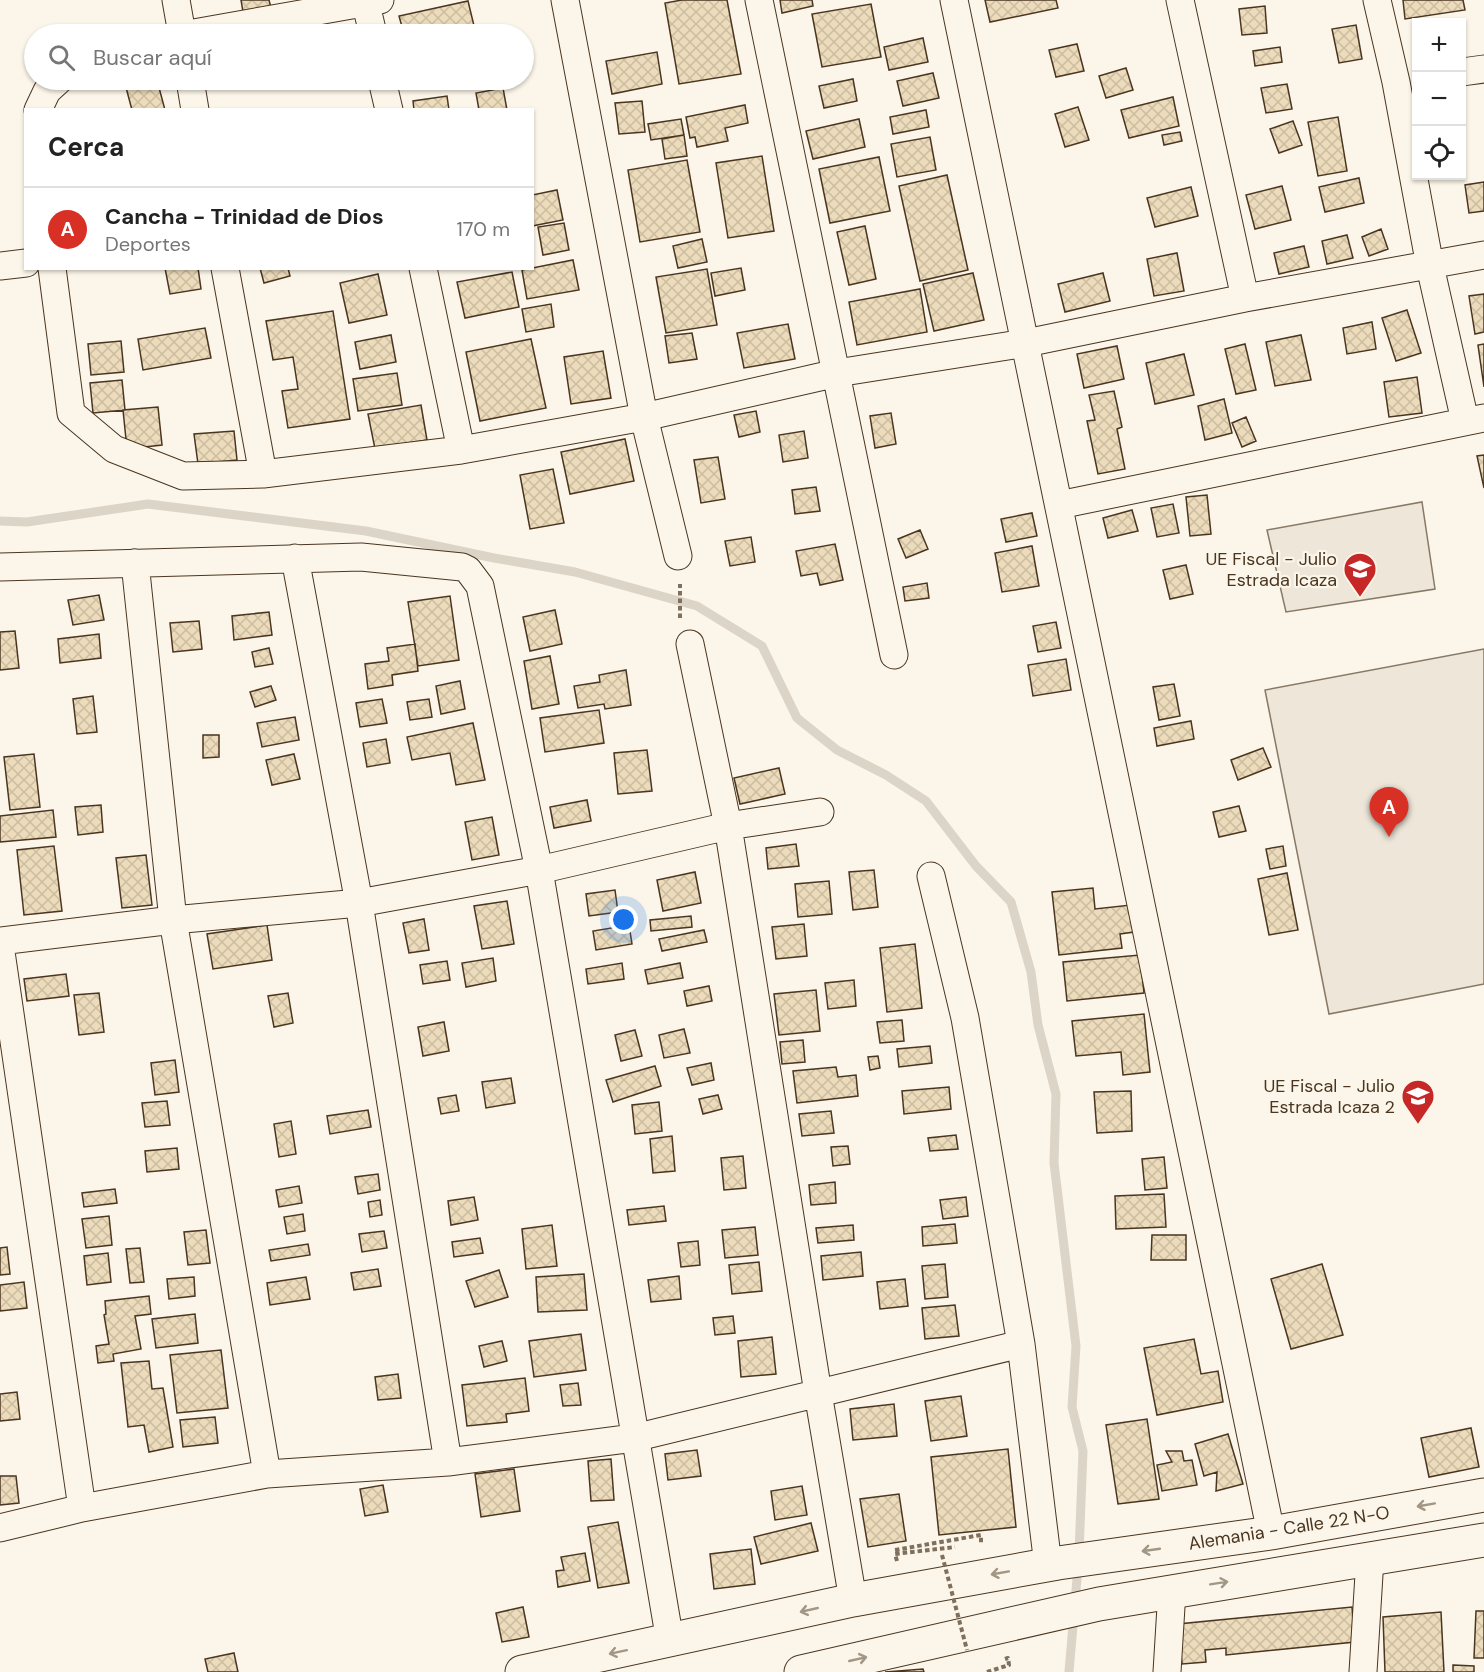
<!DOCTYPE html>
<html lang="es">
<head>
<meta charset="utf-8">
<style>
	:root { --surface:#fff; --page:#f6f6f6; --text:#222; --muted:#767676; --line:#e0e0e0; --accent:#d93025 }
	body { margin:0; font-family:"DM Sans",sans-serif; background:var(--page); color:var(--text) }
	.controls { position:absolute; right:18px; top:18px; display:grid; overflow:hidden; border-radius:0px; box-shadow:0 2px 4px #0004 }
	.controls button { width:54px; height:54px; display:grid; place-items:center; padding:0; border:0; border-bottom:2px solid var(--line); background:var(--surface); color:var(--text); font:30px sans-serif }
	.you { position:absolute; left:624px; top:920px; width:21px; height:21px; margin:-15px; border:4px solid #fff; border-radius:50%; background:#1a73e8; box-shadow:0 0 0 9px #1a73e833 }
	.badge { display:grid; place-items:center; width:39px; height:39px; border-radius:50%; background:var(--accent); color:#fff; font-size:20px; font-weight:700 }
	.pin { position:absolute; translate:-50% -50px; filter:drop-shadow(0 2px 3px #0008) }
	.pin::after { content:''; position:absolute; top:32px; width:21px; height:18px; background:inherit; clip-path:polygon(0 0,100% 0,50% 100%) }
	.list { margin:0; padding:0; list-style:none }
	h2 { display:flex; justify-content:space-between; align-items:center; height:78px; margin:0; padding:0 24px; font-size:26px }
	h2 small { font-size:20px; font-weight:400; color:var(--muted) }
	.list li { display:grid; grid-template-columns:39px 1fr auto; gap:18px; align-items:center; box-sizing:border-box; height:84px; padding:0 24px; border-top:2px solid var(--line) }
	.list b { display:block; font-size:22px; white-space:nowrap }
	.list p { margin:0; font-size:20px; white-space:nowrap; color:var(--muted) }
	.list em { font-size:20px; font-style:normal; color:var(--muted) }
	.icon { flex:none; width:33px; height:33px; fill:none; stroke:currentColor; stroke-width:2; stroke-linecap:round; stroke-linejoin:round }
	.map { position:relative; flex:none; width:1484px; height:1672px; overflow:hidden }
	.search { position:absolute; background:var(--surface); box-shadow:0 2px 4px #0004; left:24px; top:24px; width:510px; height:66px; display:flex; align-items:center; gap:15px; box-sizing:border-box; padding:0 21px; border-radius:33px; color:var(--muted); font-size:22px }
	.panel { position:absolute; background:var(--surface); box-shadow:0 2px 4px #0004; left:24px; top:108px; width:510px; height:162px; border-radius:0px }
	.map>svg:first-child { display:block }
	.grass { fill:#ede6d9; stroke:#887966; stroke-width:1.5 }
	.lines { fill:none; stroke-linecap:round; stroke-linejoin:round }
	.stream { stroke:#dcd4c6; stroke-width:9 }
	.building { fill:url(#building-cross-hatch); stroke:#4a3520; stroke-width:1.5 }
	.street-casing { stroke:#4a3520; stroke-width:29 }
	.secondary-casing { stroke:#4a3520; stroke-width:35 }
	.path { stroke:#7f6f5c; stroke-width:4; stroke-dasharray:4.5 3; stroke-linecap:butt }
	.street { stroke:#fbf6e9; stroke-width:27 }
	.secondary { stroke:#fbf6e9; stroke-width:33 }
	.path-bridge { stroke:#7f6f5c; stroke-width:4; stroke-dasharray:4.5 3; stroke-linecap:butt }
	.oneway { stroke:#a29684 }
	.labels { text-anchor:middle; stroke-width:4.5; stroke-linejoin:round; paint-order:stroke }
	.poi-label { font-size:18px; fill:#4a3520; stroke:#fbf6e9; text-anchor:end }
	.street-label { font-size:18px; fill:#4a3520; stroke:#fbf6e9 }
</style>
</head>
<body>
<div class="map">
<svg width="1484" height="1672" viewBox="0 0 1484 1672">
	<defs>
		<pattern id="building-cross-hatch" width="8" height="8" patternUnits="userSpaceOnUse" patternTransform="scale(1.5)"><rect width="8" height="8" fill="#ecdcbc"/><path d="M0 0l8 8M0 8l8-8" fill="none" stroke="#ccbda1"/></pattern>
	</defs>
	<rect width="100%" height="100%" fill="#fbf6e9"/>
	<path class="grass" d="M1422 502 1435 589 1286 612 1267 530Z
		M1484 649V984L1329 1014 1265 690Z"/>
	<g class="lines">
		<path class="stream" d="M0 521 27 522 148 504 366 531 494 558 575 572 697 606 762 646 797 718 837 750 886 775 926 801 976 866 1011 902 1031 972 1038 1025 1056 1094 1054 1163 1076 1346 1072 1407 1083 1451 1079 1553
			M1069 1672 1078 1567"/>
	</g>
	<path class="building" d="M241 0H269L271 8 243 12Z
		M682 0H727L741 74 679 84 665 3Z
		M780 0H812L813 6 782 13Z
		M985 0H1056L1058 8 990 22Z
		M1403 0H1463L1465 10 1405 19Z
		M468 1 476 34H404L399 16Z
		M871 4 881 57 822 67 812 14Z
		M1265 6 1267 33 1242 35 1239 9Z
		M1356 25 1362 59 1339 63 1332 29Z
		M923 38 928 62 889 70 884 47Z
		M1077 44 1084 71 1056 77 1049 50Z
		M1280 47 1282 62 1255 66 1253 51Z
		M657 52 662 84 612 94 606 61Z
		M1126 68 1133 90 1106 98 1099 76Z
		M933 73 939 98 903 106 897 81Z
		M853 79 857 101 824 108 819 86Z
		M124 80H157L165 110H132Z
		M1287 84 1292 109 1266 113 1261 88Z
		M503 88 507 110H479L476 93Z
		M447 96 449 110H414L413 101Z
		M1173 97 1179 126 1129 138 1121 110Z
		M642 101 645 132 619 134 615 103Z
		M745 105 748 123 725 128 728 141 697 147 695 137 690 138 686 117Z
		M1078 107 1089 140 1065 147 1055 114Z
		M926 110 929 127 893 134 890 117Z
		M1338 117 1347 171 1318 176 1308 122Z
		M681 119 684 135 651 140 648 124Z
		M859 119 865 147 813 159 806 131Z
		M1293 121 1302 145 1279 153 1270 129Z
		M1180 132 1182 141 1164 145 1162 135Z
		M684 135 687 156 665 159 662 139Z
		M930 137 936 170 897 177 891 144Z
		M762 156 774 231 728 238 716 163Z
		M879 157 890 211 830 223 819 169Z
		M687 160 700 232 640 242 628 170Z
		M947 175 968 270 920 281 899 186Z
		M1359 178 1364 203 1325 212 1319 187Z
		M1484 182V211L1469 213 1465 185Z
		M1282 186 1291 220 1255 229 1246 195Z
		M1191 187 1198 216 1155 227 1147 198Z
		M557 190 563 220 532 226V195Z
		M564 223 569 250 543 255 538 227Z
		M865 226 876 279 849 285 837 232Z
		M1381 229 1388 249 1369 256 1362 237Z
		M1347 235 1353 258 1327 264 1322 241Z
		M702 239 707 262 678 268 673 246Z
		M1304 246 1309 267 1279 274 1274 253Z
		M1177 253 1184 291 1154 296 1147 259Z
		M573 260 579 290 527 299 522 270Z
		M165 268H198L201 289 170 294Z
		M260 268H288L290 276 264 283Z
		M741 268 745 290 715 296 711 273Z
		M707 269 717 325 666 333 656 277Z
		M512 272 519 307 465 318 457 282Z
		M973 273 984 320 934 331 923 284Z
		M1103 273 1110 301 1065 312 1058 284Z
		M378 274 387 315 349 323 340 283Z
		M920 289 927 332 857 345 849 302Z
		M1484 294V332L1475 334 1469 296Z
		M551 304 554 327 526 332 522 309Z
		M1407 310 1421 353 1396 361 1382 318Z
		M333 311 350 419 288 428 282 391 298 389 293 357 273 360 266 321Z
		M1372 322 1376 349 1347 354 1343 328Z
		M788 324 795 359 744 368 737 333Z
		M205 328 211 358 143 370 138 339Z
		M692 333 697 359 669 363 665 336Z
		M391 335 396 362 360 369 355 342Z
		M1301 335 1311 380 1275 386 1266 342Z
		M531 339 546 408 480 421 466 352Z
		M121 341 124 372 91 375 88 344Z
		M1245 344 1256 390 1236 394 1225 349Z
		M1484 344V387L1478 345Z
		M1117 346 1124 379 1084 388 1077 354Z
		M603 351 611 398 571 404 564 357Z
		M1184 354 1194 395 1155 404 1146 363Z
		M397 373 402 405 358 411 353 379Z
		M1417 377 1422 413 1389 417 1384 382Z
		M122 380 125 410 93 413 90 383Z
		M1114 391 1122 427 1117 429 1125 469 1098 474 1087 421 1095 420 1089 395Z
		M1224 399 1232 433 1205 440 1198 406Z
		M421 405 427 440 375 449 368 414Z
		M158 407 162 445 127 449 123 410Z
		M756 411 760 432 739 437 734 415Z
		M891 413 896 444 875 448 870 416Z
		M1246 417 1256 441 1242 447 1232 423Z
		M234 431 237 460 198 464 194 434Z
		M804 431 808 458 783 462 779 435Z
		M625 439 634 481 570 494 561 452Z
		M1484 455V488L1477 456Z
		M718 457 725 499 701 503 694 460Z
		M553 469 564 523 530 529 520 475Z
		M816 487 820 511 795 514 792 490Z
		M1207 495 1211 534 1190 536 1186 497Z
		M1173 504 1179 533 1157 537 1151 508Z
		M1132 510 1138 531 1108 538 1103 518Z
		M1032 513 1037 536 1006 542 1001 519Z
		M920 530 928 549 906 558 898 539Z
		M751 537 755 562 730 566 725 541Z
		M835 544 843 580 820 585 817 573 801 576 796 551Z
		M1032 546 1039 586 1002 592 995 553Z
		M1186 565 1193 594 1170 599 1163 570Z
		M927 583 929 598 905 601 903 587Z
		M99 595 104 620 73 625 68 600Z
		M450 596 459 660 418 666 408 602Z
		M555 610 562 644 530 651 523 617Z
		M269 612 272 635 234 640 232 616Z
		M199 621 202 649 173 652 170 623Z
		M1056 622 1061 648 1038 652 1033 626Z
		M15 631 19 668 0 670V632Z
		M99 634 101 658 60 663 58 639Z
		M415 644 418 671 392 675 393 685 368 689 365 664 389 661 387 648Z
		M269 648 273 664 255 667 252 652Z
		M550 656 559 704 532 709 524 661Z
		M1066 659 1071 690 1033 696 1028 665Z
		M626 670 631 705 605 709 604 704 578 708 574 686 600 682 599 675Z
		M460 681 465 709 441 714 436 686Z
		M1174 684 1180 716 1159 720 1153 687Z
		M271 686 276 700 255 707 250 692Z
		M93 696 97 732 77 734 73 699Z
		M382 699 387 723 360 727 356 703Z
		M429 699 432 717 410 720 407 702Z
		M599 710 604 743 545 752 540 718Z
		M295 717 299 740 262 747 257 723Z
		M1191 721 1194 739 1157 746 1154 728Z
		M473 723 485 780 456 785 450 753 412 760 407 737Z
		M203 735H219V757L203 758Z
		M386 739 390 763 367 767 363 743Z
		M1263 748 1271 767 1238 780 1231 760Z
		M647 750 652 791 618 794 614 753Z
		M34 754 40 807 10 810 4 757Z
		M294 754 300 779 272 785 266 760Z
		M779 768 785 794 740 804 734 778Z
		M587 800 591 821 554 828 550 807Z
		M101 805 103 832 78 835 75 807Z
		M1239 806 1246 831 1219 837 1213 812Z
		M53 810 56 837 0 842V816Z
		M492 817 499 855 472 860 465 822Z
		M796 844 799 866 768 869 766 848Z
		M54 846 62 911 24 915 17 850Z
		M1283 846 1286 866 1270 869 1266 849Z
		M146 855 152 905 122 908 116 858Z
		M874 870 878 907 853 910 849 872Z
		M695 872 701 903 663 911 657 880Z
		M1287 873 1298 930 1269 935 1258 879Z
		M829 881 832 914 798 917 795 884Z
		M1093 888 1095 909 1131 905 1134 932 1120 934 1122 948 1059 955 1052 892Z
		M615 890 618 912 589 916 586 894Z
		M507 901 514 944 482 949 474 906Z
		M691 916 692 927 651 931 650 920Z
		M424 919 429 950 409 953 403 923Z
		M804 924 807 956 776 959 772 927Z
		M267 925 272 960 213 969 207 934Z
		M629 925 632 944 596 950 593 931Z
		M704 930 707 942 662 951 659 939Z
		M915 944 922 1008 887 1012 880 948Z
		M1140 955 1144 993 1067 1001 1063 962Z
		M493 958 496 981 466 987 462 963Z
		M447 961 450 980 423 984 420 965Z
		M622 963 624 979 588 984 586 969Z
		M680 963 683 978 648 984 645 970Z
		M66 974 69 996 27 1001 24 979Z
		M854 980 856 1006 828 1009 825 983Z
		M709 986 712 1001 687 1006 684 991Z
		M816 990 820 1031 779 1035 774 994Z
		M99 993 104 1032 79 1035 74 995Z
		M288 993 293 1023 274 1027 268 996Z
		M1144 1014 1150 1072 1123 1075 1121 1052 1076 1056 1072 1021Z
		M902 1020 904 1041 880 1043 877 1022Z
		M444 1022 449 1051 423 1056 418 1027Z
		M684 1029 690 1053 664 1058 659 1035Z
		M635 1030 642 1056 621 1061 615 1035Z
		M803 1040 805 1062 782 1064 780 1042Z
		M930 1046 932 1063 899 1067 897 1049Z
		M878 1056 880 1068 870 1070 868 1057Z
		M175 1060 179 1092 155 1095 151 1063Z
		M711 1063 714 1080 692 1085 687 1068Z
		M655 1066 661 1086 613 1102 606 1080Z
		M836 1067 838 1077 856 1075 858 1096 797 1103 793 1071Z
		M511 1078 515 1103 486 1108 482 1082Z
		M949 1087 951 1109 904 1114 902 1091Z
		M1131 1091 1132 1131 1097 1133 1094 1092Z
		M456 1095 459 1111 441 1114 438 1098Z
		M718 1095 722 1109 703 1114 699 1099Z
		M167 1101 170 1125 145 1127 142 1103Z
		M659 1102 662 1131 635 1134 632 1105Z
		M368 1110 371 1127 330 1134 327 1116Z
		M831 1111 834 1133 802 1136 799 1114Z
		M291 1121 296 1154 279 1157 274 1124Z
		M956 1135 958 1149 930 1151 928 1138Z
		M672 1136 675 1171 653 1173 650 1139Z
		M848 1146 850 1164 833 1166 831 1147Z
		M177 1148 179 1169 147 1172 145 1151Z
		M743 1156 746 1188 724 1190 721 1158Z
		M1164 1157 1167 1188 1145 1190 1142 1159Z
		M378 1174 380 1190 358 1194 355 1177Z
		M835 1182 836 1203 811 1205 809 1185Z
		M299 1186 302 1203 279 1207 276 1190Z
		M115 1189 117 1203 84 1207 82 1193Z
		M1164 1194 1166 1227 1116 1229 1115 1196Z
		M474 1197 478 1220 451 1225 448 1201Z
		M966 1197 968 1216 943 1219 940 1200Z
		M380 1200 382 1215 370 1217 368 1202Z
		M664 1206 666 1221 629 1225 627 1210Z
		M303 1214 305 1231 287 1234 284 1217Z
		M109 1216 112 1245 86 1248 82 1219Z
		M955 1224 957 1243 923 1246 922 1227Z
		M552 1225 557 1266 526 1269 522 1229Z
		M853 1225 854 1240 818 1243 816 1228Z
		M755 1227 758 1255 725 1258 722 1230Z
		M206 1230 210 1263 188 1265 184 1232Z
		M384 1231 387 1248 362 1252 359 1234Z
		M1152 1235H1186V1260H1151Z
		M480 1238 483 1253 454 1257 452 1242Z
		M698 1241 700 1265 681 1267 678 1243Z
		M308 1244 310 1255 271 1261 269 1250Z
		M7 1247 10 1274 0 1275V1248Z
		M140 1248 144 1282 130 1283 126 1249Z
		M861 1252 863 1276 823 1280 821 1256Z
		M108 1253 111 1282 87 1285 84 1256Z
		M759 1262 762 1291 732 1294 729 1265Z
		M945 1264 948 1297 925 1299 922 1266Z
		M1322 1264 1343 1335 1291 1349 1271 1279Z
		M378 1269 381 1286 354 1290 351 1273Z
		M499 1270 508 1297 475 1307 466 1281Z
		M584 1274 587 1310 538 1312 536 1277Z
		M679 1276 681 1299 651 1302 648 1280Z
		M194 1277 195 1296 169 1299 167 1279Z
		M306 1277 310 1299 270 1305 267 1283Z
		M905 1279 908 1306 880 1309 877 1282Z
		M24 1282 27 1308 0 1311V1285Z
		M149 1296 151 1314 135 1316 141 1349 113 1354 114 1361 98 1363 96 1346 109 1344 104 1315 106 1314 105 1301Z
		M955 1305 959 1336 925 1339 922 1308Z
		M195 1314 198 1343 156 1348 152 1319Z
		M733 1316 735 1333 715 1335 713 1318Z
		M581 1334 586 1370 534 1377 529 1341Z
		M772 1337 776 1374 741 1377 738 1341Z
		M1194 1339 1201 1374 1218 1371 1223 1402 1157 1415 1144 1348Z
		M502 1341 507 1361 484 1367 479 1346Z
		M221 1350 228 1408 177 1413 170 1355Z
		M149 1361 152 1389 163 1388 173 1447 149 1452 144 1425 128 1427 121 1363Z
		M398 1374 401 1398 378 1400 375 1377Z
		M525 1378 529 1411 506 1414 507 1422 467 1426 462 1385Z
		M578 1383 581 1405 563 1406 560 1385Z
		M17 1392 20 1419 0 1421V1394Z
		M961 1396 967 1436 931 1441 925 1401Z
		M894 1404 897 1436 853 1440 850 1409Z
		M215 1417 218 1443 183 1447 180 1420Z
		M1147 1419 1159 1499 1118 1504 1106 1425Z
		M1471 1428 1479 1467 1429 1477 1421 1438Z
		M1228 1434 1243 1484 1216 1491 1217 1472 1204 1476 1195 1444Z
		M1008 1449 1016 1527 939 1535 931 1457Z
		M697 1450 701 1476 668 1480 665 1454Z
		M1166 1451H1182L1184 1461 1192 1460 1197 1485 1162 1491 1157 1465 1172 1462Z
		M611 1459 614 1500 591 1501 588 1461Z
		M514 1469 520 1511 481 1517 475 1474Z
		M0 1476H16L19 1503 0 1505Z
		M383 1485 388 1512 365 1516 360 1489Z
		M802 1486 807 1515 775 1520 771 1491Z
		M899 1494 906 1541 868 1547 860 1499Z
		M618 1522 629 1583 598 1588 588 1527Z
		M811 1523 818 1551 761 1564 754 1537Z
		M751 1549 755 1584 714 1589 710 1554Z
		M585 1553 590 1581 558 1587 556 1571 564 1570 561 1557Z
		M523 1607 529 1637 502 1642 496 1613Z
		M1352 1607 1355 1642 1226 1655V1648L1205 1650 1206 1662 1182 1664 1178 1624Z
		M1476 1611H1484V1658H1474Z
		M1441 1612 1444 1672H1385L1383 1617Z
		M234 1653 238 1672H208L205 1659Z
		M1453 1665 1474 1666V1672H1453Z
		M923 1669 924 1672H885Z"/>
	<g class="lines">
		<g class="street-casing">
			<path id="street" d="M176 0 182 34
				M365 0 373 34
				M565 0 644 417 678 556
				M759 0 894 655
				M954 0 1271 1533
				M1180 0 1245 298
				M1377 0 1396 82 1430 266 1465 421
				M188 34 380 0
				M1462 72 1484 69
				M190 80 195 110
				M382 80 389 110
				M38 110 47 91 59 80
				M0 266 26 263
				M52 268 71 413 114 449 183 476 263 474 461 450 644 417 837 373 1026 343 1245 298 1484 255
				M225 268 263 474
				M423 268 461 450
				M1059 505 1484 418
				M295 558 359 903 448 1462
				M135 563 173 920 267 1474
				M0 567 361 557 462 567 468 570 480 586 539 870 670 1641
				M690 644 728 826 818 1393 853 1600
				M931 876 965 1018 1021 1344 1048 1565
				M0 941 173 920 359 903 539 870 728 826 820 812
				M0 945 82 1508
				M0 1528 82 1508 267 1474 448 1462 634 1438 1021 1344
				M1167 1672 1172 1590
				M1363 1672 1370 1558"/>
		</g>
		<g class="secondary-casing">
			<path id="secondary" d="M522 1672 853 1600 1058 1563 1271 1533 1484 1495
				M801 1672 1099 1604 1484 1540"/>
		</g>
		<path class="path" d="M680 618V584
			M895 1550 981 1535V1543
			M897 1561 895 1554 955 1547
			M987 1672 1009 1665 1008 1658 1005 1659"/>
		<use href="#street" class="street"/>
		<use href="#secondary" class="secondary"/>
		<path class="path-bridge" d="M942 1555 967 1650"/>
	</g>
	<defs><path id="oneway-shaft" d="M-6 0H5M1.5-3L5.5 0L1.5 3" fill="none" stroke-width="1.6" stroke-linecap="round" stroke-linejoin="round" transform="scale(1.5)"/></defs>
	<g class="oneway">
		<use href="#oneway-shaft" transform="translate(1426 1505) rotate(170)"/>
		<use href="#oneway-shaft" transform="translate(1151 1550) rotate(172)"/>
		<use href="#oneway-shaft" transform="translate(1000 1573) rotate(170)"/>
		<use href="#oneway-shaft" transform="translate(1219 1583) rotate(-9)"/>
		<use href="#oneway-shaft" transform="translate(809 1610) rotate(167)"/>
		<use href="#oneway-shaft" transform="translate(618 1652) rotate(168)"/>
		<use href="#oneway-shaft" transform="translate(858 1659) rotate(-13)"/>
	</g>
	<defs>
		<g id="school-pin" transform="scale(1.725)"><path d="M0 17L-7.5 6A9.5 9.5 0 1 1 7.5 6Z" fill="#c62828" stroke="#fbf6e9"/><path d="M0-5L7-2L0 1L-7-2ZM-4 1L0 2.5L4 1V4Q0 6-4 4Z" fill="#fff"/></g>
	</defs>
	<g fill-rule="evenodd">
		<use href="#school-pin" x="1360" y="569"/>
		<use href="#school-pin" x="1418" y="1096"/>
	</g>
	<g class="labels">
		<g class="poi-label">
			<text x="1337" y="565">UE Fiscal - Julio<tspan x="1337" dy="21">Estrada Icaza</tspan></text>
			<text x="1395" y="1092">UE Fiscal - Julio<tspan x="1395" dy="21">Estrada Icaza 2</tspan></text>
		</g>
		<g class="street-label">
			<text transform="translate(1289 1528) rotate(-9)" y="6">Alemania - Calle 22 N-O</text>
		</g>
	</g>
</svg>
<div class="controls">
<button>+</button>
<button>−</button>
<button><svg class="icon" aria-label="locate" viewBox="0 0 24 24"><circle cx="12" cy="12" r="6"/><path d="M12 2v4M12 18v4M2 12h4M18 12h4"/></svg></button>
</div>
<div class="you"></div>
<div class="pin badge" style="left:1389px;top:837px">A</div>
<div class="search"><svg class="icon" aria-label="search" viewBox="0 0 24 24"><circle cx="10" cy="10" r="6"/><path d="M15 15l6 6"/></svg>Buscar aquí</div>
<section class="panel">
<h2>Cerca<small></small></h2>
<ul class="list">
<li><span class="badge">A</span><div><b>Cancha - Trinidad de Dios</b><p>Deportes</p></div><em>170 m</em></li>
</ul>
</section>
</div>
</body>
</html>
